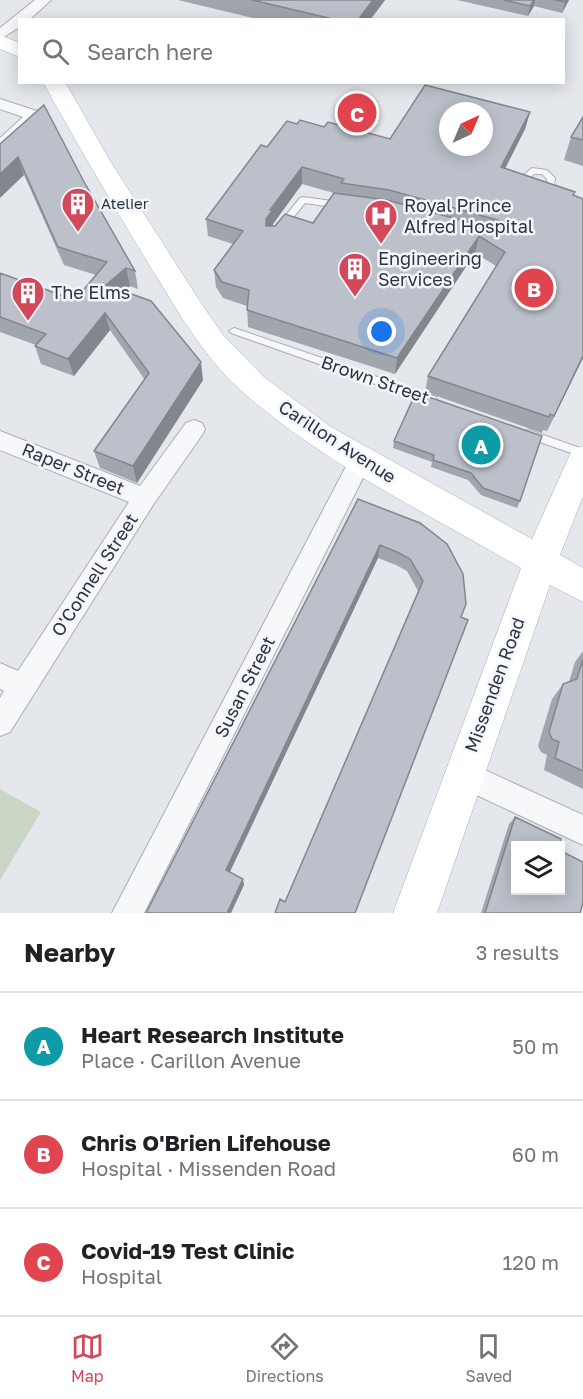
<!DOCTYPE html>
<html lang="en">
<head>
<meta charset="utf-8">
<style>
	:root { --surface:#fff; --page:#f6f6f6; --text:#202124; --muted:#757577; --line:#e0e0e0; --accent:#d1495b }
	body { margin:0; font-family:"Golos Text",sans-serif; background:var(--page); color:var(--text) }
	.controls { position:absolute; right:18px; bottom:18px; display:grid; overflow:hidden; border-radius:0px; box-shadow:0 3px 15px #0003 }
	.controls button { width:54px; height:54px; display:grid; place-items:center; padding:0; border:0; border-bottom:2px solid var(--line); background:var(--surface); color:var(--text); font:30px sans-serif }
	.compass { position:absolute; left:439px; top:102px; width:54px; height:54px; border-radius:50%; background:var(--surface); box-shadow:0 3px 15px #0003; rotate:44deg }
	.you { position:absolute; left:382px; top:332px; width:21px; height:21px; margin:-15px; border:4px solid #fff; border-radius:50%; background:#1a73e8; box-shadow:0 0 0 9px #1a73e833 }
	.badge { display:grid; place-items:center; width:39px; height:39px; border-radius:50%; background:var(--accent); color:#fff; font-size:20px; font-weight:700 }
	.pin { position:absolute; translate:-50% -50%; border:3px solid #fff; box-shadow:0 2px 6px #0006 }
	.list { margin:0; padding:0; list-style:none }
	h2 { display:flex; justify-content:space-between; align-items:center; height:78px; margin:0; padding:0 24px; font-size:26px }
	h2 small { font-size:20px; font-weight:400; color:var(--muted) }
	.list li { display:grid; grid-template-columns:39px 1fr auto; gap:18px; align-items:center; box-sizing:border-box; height:108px; padding:0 24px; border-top:2px solid var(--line) }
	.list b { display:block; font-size:22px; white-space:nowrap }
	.list p { margin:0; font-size:20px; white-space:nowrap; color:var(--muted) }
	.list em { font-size:20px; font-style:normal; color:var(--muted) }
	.icon { flex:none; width:33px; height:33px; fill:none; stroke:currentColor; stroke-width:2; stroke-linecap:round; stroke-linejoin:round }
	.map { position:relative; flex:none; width:583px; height:913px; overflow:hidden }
	.search { position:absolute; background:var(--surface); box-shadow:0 3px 15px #0003; left:18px; right:18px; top:18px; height:66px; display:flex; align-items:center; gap:15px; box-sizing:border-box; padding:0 21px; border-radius:0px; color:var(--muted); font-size:22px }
	.sheet { height:402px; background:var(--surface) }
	nav { display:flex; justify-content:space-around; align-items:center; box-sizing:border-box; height:84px; border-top:2px solid var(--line); background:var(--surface); font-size:16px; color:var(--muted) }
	nav a { display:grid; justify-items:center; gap:3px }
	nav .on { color:var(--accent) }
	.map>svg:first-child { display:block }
	.green { fill:#c9d6c5 }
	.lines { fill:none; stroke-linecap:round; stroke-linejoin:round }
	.lane-casing { stroke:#a9aeb7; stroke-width:2 }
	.street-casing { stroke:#a9aeb7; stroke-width:2 }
	.secondary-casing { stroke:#a9aeb7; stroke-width:1 }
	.lane { fill:#f7f8fa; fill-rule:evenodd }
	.street { fill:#f7f8fa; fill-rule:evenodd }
	.secondary { fill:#fff; fill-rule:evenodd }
	.wall { fill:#a1a5ae; fill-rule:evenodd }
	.shaded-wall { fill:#83868d }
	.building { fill:#bbc0ca; stroke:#83868d; stroke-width:1.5; fill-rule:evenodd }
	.labels { text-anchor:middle; stroke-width:5; stroke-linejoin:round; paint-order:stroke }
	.far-poi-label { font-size:15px; fill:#2b3445; stroke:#f4f6f9; text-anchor:start }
	.poi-label { font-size:18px; fill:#2b3445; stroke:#f4f6f9; text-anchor:start }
	.street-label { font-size:18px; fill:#2b3445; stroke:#f4f6f9 }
</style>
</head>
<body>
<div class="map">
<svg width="583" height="913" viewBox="0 0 583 913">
	<rect width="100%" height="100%" fill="#e4e7ec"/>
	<path class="green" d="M0 789 41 812 0 880Z"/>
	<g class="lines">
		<g class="lane-casing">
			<path id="lane" d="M532 168 547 170 555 178 554 186C539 192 530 191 520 178ZM534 174H542L547 179V183C539 186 534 185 529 178Z
				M303 197 339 202 343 205 339 208 305 203 284 229H278V225L300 198Z
				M234 328 436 397 437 400 432 404 231 333 229 331Z
				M529 430 583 449V457L525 437 524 434 525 431Z"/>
		</g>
		<g class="street-casing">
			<path id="street" d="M35 0H51L29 20H20V27L0 39V28Z
				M0 99 40 112 42 115 6 151 0 152V138L23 117 0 109Z
				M194 420 202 423 205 429 202 435 153 505 10 732 0 736V698L4 691 0 689V663L18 671 129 502 0 450V431L140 486 186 423Z
				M361 451 369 453 372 460 144 913H112L353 453Z
				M463 760 583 815V845L453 784 449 774 453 764Z"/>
		</g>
		<g class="secondary-casing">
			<path id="secondary" d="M0 35 20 43V57L0 49Z
				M43 82H65L112 164 201 303 223 335 264 377 331 427 532 539 572 450 583 446V496L560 555 583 568V602L550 585 437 913H393L521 568C428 514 327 465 245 394 203 358 177 309 148 263 112 203 77 144 43 82Z"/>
		</g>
		<use href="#lane" class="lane"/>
		<use href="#street" class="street"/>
		<use href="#secondary" class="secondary"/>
	</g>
	<path class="wall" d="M178 0H385L370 20H261Z
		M457 0H569L562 13 534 6 528 16Z
		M530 112 525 129 505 169 575 192 574 195 583 199V358L547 431 543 430 542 433 425 392 428 376 496 266 475 253 395 374 248 327 247 306 223 298 216 287 214 270 233 244 208 236 206 219 267 147 297 124 324 127 390 139ZM302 184 334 193 313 223 273 226V224Z
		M583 117V166L564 160 571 137Z
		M0 144 83 180 135 271 138 289 130 286 124 291 203 380 137 483 100 468 94 451 145 380 110 330 74 376 41 364 35 346 36 345 0 332V273L75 300 96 275 64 265 24 175Z
		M413 399 520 501 517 508 481 495 468 480 431 467 432 462 393 448 394 441Z
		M358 499 447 544 285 902 418 591 407 571 396 565 378 558 229 872 244 885 146 913Z
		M583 651V789L544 770 547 755 541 752 538 746 552 699 563 684 569 682 575 662Z
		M515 817 516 846 580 913H481L509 824Z"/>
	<path class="shaded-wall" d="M373 0H385L370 20H358Z
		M534 0H535L534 6 528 16 530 6Z
		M566 0H569L562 13 565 2Z
		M530 112 525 129 497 184 501 167Z
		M18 157 24 175 0 198V174Z
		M302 167V184L273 224V228L266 236V219L270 210Z
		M479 236 475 253 395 374 397 358Z
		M126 268 130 286 110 303 106 285Z
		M105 313 110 330 74 376 68 359Z
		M583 356V358L547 431 554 416Z
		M201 362 203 380 137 483 133 466Z
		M380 545 378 558 228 876 226 870Z
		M243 879 244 885 231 913H227Z"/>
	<path class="building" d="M252 0H373L358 20H337Z
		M504 0H534L530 6Z
		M554 0H566L565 2Z
		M425 85 530 112 501 167 575 192 573 195 583 199V356L554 416 550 414 549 417 428 376 505 252 479 236 397 358 247 310 249 290 222 282 214 270 243 231 206 219 261 145 267 147 287 121 297 124 300 120 324 127 328 122 390 139ZM448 111H484V147H448ZM302 167 344 179 341 183 389 190 508 223 511 228 504 232 387 200 334 193 313 223 285 214 275 226H266V219L272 211 270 210Z
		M44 105 83 180 135 271 126 268 106 285 151 301 201 362 133 466 94 451 149 373 105 313 68 359 35 346 46 334 0 317V273L75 300 107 262 58 247 18 157 0 174V144Z
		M583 117V140L571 137Z
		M420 394 542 436 520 501 483 488 471 473 433 460 434 455 394 441 413 399 416 400Z
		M358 499 420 523 447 544 463 574 466 604 461 617 468 620 355 913H275L280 899 285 902 423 581 410 559 399 553 380 545 226 870 243 879 227 913H146Z
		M583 659V771L555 758 559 742 552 739 549 732 563 684 577 679Z
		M515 817 561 839 559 846H516V891H561V851L583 862V903L580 913H485Z"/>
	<defs>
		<g id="building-pin" transform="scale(1.725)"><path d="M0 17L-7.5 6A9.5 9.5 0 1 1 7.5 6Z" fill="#d1495b" stroke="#f4f6f9"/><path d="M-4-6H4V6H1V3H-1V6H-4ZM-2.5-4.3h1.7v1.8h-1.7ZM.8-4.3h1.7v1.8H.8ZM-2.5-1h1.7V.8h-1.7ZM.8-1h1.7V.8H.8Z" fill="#fff"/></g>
		<g id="hospital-pin" transform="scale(1.725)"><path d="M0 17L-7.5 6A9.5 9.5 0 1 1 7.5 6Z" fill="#d1495b" stroke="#f4f6f9"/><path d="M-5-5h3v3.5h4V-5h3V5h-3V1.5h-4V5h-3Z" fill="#fff"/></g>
	</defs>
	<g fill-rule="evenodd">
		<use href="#building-pin" x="78" y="204"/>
		<use href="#hospital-pin" x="381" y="216"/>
		<use href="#building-pin" x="355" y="269"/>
		<use href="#building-pin" x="28" y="293"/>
	</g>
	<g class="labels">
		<g class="far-poi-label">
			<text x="101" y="209">Atelier</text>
		</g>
		<g class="poi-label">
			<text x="404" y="212">Royal Prince<tspan x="404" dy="21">Alfred Hospital</tspan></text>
			<text x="378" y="265">Engineering<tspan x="378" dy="21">Services</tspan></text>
			<text x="51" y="299">The Elms</text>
		</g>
		<g class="street-label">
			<text transform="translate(375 380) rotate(19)" y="6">Brown Street</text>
			<text transform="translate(337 442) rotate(33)" y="6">Carillon Avenue</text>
			<text transform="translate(73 469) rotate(22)" y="6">Raper Street</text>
			<text transform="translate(95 575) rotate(-57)" y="6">O'Connell Street</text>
			<text transform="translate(495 685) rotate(-70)" y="6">Missenden Road</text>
			<text transform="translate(245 687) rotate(-63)" y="6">Susan Street</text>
		</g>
	</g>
</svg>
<div class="controls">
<button><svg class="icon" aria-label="layers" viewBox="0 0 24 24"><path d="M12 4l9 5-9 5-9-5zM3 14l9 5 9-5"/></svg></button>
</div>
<svg class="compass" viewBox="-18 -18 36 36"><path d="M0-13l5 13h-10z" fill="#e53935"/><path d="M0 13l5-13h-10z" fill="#757577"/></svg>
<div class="you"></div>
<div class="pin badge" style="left:481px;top:445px;background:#0f9aa8">A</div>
<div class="pin badge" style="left:534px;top:288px;background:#e0444e">B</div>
<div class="pin badge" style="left:357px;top:113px;background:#e0444e">C</div>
<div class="search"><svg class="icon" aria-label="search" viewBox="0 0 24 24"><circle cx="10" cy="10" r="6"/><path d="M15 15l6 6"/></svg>Search here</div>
</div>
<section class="sheet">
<h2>Nearby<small>3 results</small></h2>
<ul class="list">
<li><span class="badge" style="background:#0f9aa8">A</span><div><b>Heart Research Institute</b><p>Place · Carillon Avenue</p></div><em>50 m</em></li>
<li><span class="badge" style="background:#e0444e">B</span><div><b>Chris O'Brien Lifehouse</b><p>Hospital · Missenden Road</p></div><em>60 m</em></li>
<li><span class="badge" style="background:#e0444e">C</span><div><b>Covid-19 Test Clinic</b><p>Hospital</p></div><em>120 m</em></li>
</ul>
</section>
<nav>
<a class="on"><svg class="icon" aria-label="map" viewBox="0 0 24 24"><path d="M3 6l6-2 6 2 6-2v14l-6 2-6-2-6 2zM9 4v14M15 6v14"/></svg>Map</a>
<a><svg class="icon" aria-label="directions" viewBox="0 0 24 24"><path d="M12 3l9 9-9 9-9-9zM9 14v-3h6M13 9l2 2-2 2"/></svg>Directions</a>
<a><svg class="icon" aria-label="saved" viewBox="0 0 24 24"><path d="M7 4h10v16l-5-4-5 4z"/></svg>Saved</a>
</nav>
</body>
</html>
